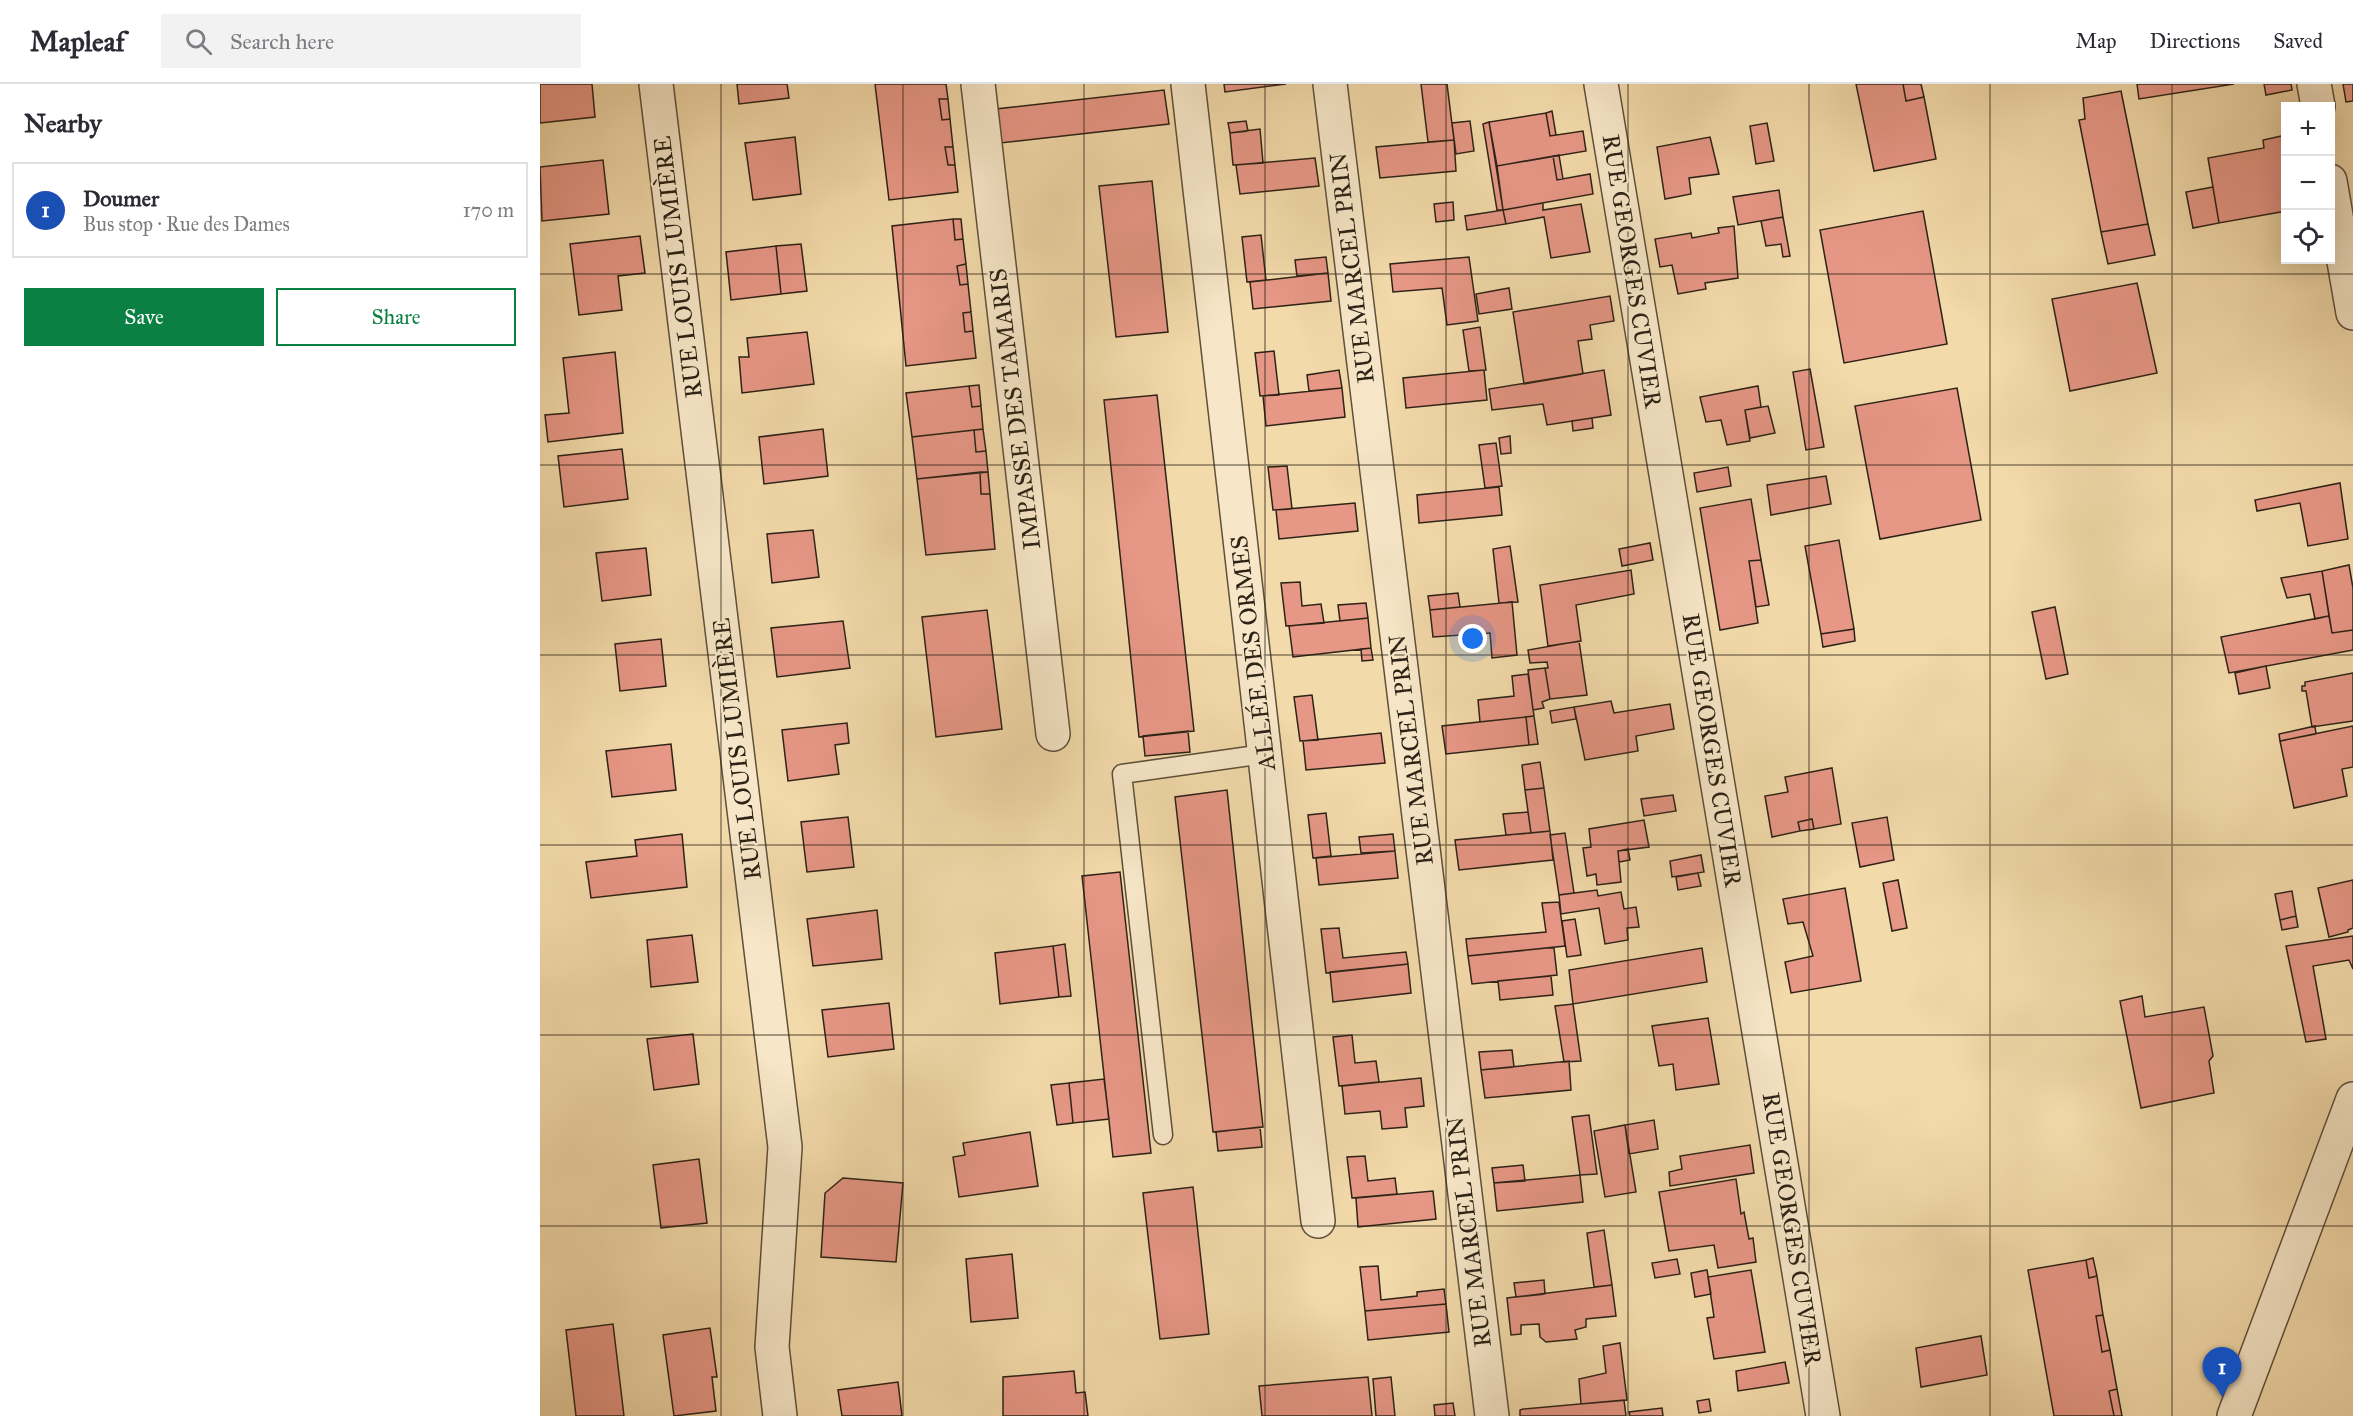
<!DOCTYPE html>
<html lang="en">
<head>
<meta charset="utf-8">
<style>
	:root { --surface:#fff; --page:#f2f2f3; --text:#2b2b33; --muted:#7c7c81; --line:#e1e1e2; --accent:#0b8043 }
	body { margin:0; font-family:"IM FELL Great Primer",serif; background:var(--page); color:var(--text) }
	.controls { position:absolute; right:18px; top:18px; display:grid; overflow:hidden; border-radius:0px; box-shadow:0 6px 24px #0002 }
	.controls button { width:54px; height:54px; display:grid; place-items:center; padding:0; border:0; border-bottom:2px solid var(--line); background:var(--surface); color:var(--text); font:30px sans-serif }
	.you { position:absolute; left:933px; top:555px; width:21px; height:21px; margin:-15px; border:4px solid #fff; border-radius:50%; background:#1a73e8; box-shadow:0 0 0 9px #1a73e833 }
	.badge { display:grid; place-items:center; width:39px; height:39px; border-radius:50%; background:var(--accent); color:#fff; font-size:20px; font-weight:700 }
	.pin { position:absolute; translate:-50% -50px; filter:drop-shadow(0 2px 3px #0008) }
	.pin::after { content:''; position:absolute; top:32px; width:21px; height:18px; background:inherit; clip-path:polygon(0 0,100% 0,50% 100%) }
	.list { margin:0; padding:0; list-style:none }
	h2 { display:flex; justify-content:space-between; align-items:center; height:78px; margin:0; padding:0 24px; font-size:26px }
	h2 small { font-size:20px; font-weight:400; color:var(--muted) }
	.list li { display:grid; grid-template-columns:39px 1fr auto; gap:18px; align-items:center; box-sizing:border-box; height:96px; margin:0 12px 12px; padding:0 12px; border:2px solid var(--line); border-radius:0px }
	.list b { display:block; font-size:22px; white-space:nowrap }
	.list p { margin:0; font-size:20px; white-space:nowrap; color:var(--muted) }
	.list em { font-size:20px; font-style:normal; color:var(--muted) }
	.actions { display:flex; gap:12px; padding:18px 24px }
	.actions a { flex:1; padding:14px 0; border:2px solid var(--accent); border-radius:0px; text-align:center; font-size:21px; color:var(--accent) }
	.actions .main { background:var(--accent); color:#fff }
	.icon { flex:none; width:33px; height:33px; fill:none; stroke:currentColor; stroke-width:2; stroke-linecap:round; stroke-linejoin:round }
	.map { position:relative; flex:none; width:1813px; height:1332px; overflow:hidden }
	header { display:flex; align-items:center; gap:36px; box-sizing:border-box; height:84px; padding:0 30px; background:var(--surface); border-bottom:2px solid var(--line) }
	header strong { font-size:28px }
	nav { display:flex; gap:33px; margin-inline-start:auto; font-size:21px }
	.search { width:420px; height:54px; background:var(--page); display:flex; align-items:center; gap:15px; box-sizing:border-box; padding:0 21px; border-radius:0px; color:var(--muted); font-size:22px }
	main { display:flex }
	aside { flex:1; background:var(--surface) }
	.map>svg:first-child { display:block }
	.building { fill:#e79786; stroke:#2c2216; stroke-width:1.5 }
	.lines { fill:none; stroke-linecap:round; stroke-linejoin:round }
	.service-casing { stroke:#5e503b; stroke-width:21 }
	.minor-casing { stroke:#5e503b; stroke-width:36 }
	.tertiary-casing { stroke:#5e503b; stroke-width:36 }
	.service { stroke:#f7e7c8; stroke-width:18 }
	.minor { stroke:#f7e7c8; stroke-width:33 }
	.tertiary { stroke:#f7e7c8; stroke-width:33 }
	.grid { fill:none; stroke:#2c2216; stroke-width:1.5; stroke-opacity:0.55 }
	.labels { text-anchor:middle; stroke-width:4.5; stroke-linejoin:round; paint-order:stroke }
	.street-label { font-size:24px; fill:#2c2216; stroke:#f7e7c8 }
</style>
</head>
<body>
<header>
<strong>Mapleaf</strong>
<div class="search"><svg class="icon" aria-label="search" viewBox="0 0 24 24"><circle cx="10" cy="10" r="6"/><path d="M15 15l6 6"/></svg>Search here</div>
<nav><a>Map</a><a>Directions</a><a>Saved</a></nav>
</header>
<main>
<aside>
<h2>Nearby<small></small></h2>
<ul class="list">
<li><span class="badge" style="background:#1a4fb4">1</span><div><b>Doumer</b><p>Bus stop · Rue des Dames</p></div><em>170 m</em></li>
</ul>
<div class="actions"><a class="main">Save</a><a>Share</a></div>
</aside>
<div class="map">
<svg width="1813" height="1332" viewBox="0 0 1813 1332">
	<rect width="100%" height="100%" fill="#f3daaa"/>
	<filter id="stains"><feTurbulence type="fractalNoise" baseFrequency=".00333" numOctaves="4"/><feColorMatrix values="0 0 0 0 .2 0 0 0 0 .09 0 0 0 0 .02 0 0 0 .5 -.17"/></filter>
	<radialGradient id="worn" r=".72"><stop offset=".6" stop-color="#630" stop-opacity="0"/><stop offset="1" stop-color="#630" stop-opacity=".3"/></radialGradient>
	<path class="building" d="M0 0H52L55 33 0 39Z
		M197 0H247L249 14 199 20Z
		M335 0H406L408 15H399L402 36 410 35 413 63H405L408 81H415L418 108 349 116Z
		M684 0H746L685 8Z
		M881 0H907L914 56 888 58Z
		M1316 0H1363L1366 17 1384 13 1396 75 1334 87Z
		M1363 0H1381L1384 13 1366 17Z
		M1597 0H1694L1599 15Z
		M1724 0H1751L1752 6 1726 11Z
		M1803 0H1813V17L1806 18Z
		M624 6 629 40 460 59 456 25Z
		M1581 7 1608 140 1561 148 1539 36 1545 35 1543 14Z
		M399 15H408L410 35 402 36Z
		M1012 27 1016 51 1010 52 1006 29Z
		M1006 29 1010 52 1043 47 1046 67 957 82 949 38Z
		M706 37 708 47 690 49 688 39Z
		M930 37 934 67 916 70 912 39Z
		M949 38 963 126H957L943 40Z
		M1227 39 1234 77 1216 80 1210 42Z
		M720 45 723 79 693 81 690 49Z
		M1746 51V127L1679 139 1668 74 1724 64 1723 56Z
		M255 53 261 110 213 116 205 59Z
		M1170 53 1179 90 1149 94 1151 110 1125 115 1117 63Z
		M914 56 916 87 840 94 836 63Z
		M405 63H413L415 81H408Z
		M1019 71 1023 95 1017 96 1013 72Z
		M1013 72 1017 96 1050 90 1053 110 963 126 957 82Z
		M775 74 779 102 700 110 696 81Z
		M63 76 69 130 2 137 0 83Z
		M612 97 628 248 576 253 559 102Z
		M1673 103 1679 139 1653 144 1646 108Z
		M1239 106 1243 133 1198 141 1193 113Z
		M913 118 914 136 896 138 894 120Z
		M1003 119V126L1041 120 1050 168 1011 174 1004 133 966 140 963 126Z
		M963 126 966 140 927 146 925 132Z
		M1383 127 1407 260 1304 279 1280 146Z
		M1243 133 1250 172 1243 173 1241 160 1226 162 1221 137Z
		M413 135 415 156 423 155 426 180 417 182 420 201 428 200 431 228 423 229 425 248 433 247 436 274 366 282 352 142Z
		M413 135H421L423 155 415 156Z
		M1608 140 1615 171 1568 180 1561 148Z
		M1194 142 1198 194 1165 199 1166 205 1138 210 1132 181 1120 183 1115 155 1151 149 1152 154 1179 149 1178 144Z
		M721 151 726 196 707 198 702 153Z
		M100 152 105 189 78 192 82 226 39 231 30 160Z
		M261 160 267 207 241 210 236 162Z
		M236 162 241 210 191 216 186 168Z
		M786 173 788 189 757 192 755 176Z
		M929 173 938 237 907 241 902 204 853 208 850 180Z
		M426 180 428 200 420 201 417 182Z
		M788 189 791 217 713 225 710 198Z
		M1597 199 1617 289 1530 307 1512 215Z
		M969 204 972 225 939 230 936 210Z
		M1070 212 1074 237 1050 241 1052 255 1038 257 1043 290 984 300 973 228Z
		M431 228 433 247 425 248 423 229Z
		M940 243 946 286 929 287 923 246Z
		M267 248 274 300 202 309 199 273H209L207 254Z
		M734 267 739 311 720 312 715 269Z
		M75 268 83 349 8 358 5 331 29 329 23 274Z
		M1270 285 1284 363 1266 366 1253 288Z
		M799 286 802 304 769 307 767 291Z
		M944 286 947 316 866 324 863 294Z
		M1064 286 1071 331 1007 341 1003 320 952 326 949 305Z
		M439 301 441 322 432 323 429 302Z
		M429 302 432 323 441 322 443 345 372 353 366 309Z
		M1218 302 1221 323 1205 326 1210 357 1187 361 1181 336 1166 338 1160 313Z
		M802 304 805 333 726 342 723 312Z
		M1417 304 1441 436 1340 455 1315 322Z
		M617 311 654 647 599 653 564 316Z
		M1228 322 1235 349 1210 354 1205 326Z
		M1052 334 1053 344 1033 347 1032 337Z
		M283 345 288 392 224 400 219 353Z
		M443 345 446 367 436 368 434 346Z
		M434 346 436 368 446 367 448 388 377 395 372 353Z
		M970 352 971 369 961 370 959 354Z
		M956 359 962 402 945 404 939 361Z
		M82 365 88 415 24 423 18 372Z
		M747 382 752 425 733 426 728 383Z
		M1188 383 1191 402 1157 408 1154 389Z
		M440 388H448L450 410H441Z
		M440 388 441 410H450L455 465 386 471 377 395Z
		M1286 392 1291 420 1231 431 1227 401Z
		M1800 399 1808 455 1768 462 1760 419 1717 427 1715 416Z
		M959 403 962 431 879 439 877 411Z
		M1211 415 1221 476 1209 477 1218 539 1180 546 1160 424Z
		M815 419 818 447 739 455 736 426Z
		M273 446 279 493 232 499 227 450Z
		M1299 456 1314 545 1281 550 1265 462Z
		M1110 459 1113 476 1082 482 1079 465Z
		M970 462 978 518 959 519 953 465Z
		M106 464 111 511 62 517 56 469Z
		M1221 476 1229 521 1216 523 1209 477Z
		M1809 481 1813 504V546L1792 549 1782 487Z
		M1091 486 1094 510 1036 521 1041 557 1008 562 1000 501Z
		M1782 487 1789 532 1775 535 1770 510 1747 514 1741 494Z
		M760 498 762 522 781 520 784 539 746 542 741 499Z
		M918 509 920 523 890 526 888 512Z
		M972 518 977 571 952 574 950 549 893 553 890 526Z
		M826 519 828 534 800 537 798 521Z
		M1515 523 1528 590 1506 595 1492 528Z
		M447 526 462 645 396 653 382 533Z
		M1789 532 1792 549 1813 546V566L1689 589 1681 553Z
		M828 534 831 564 753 573 749 542Z
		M303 537 310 584 237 593 231 544Z
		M1314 545 1315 557 1283 563 1281 550Z
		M121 555 126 602 80 607 75 560Z
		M1039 557 1047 611 1010 615 1005 584H1008L1007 578 990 579 988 566Z
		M831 564 833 576 822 577 821 565Z
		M1726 582 1730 604 1699 610 1695 589Z
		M1005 584 1010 615 1002 618 1004 624 993 626 988 586Z
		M1813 589V637L1772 643 1766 607H1762V602H1765V598Z
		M988 590 994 632 940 638 938 616 974 612 972 592Z
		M772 611 778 656 760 657 754 613Z
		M1071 617 1074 629 1130 620 1134 645 1096 652 1098 667 1045 676 1034 623Z
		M1034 623 1036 635 1012 639 1010 627Z
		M994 632 998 660 989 661 986 633Z
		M986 633 989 661 906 670 902 642Z
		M307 639 309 659 295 661 299 690 248 697 242 646Z
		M1775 642 1776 650 1740 657 1739 650Z
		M1813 642V683L1802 685 1807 712 1754 724 1740 657Z
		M648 647 650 668 605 672 603 652Z
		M841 649 845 679 766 686 763 657Z
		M131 660 136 706 72 713 66 667Z
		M1000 678 1004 704 985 706 982 681Z
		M1292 684 1301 740 1274 745 1272 735 1258 738 1260 747 1232 753 1225 712 1248 708 1245 693Z
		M1004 704 1010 747 991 749 985 706Z
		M687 706 723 1043 673 1048 635 713Z
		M1133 711 1136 727 1104 732 1101 715Z
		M988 728 991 749 966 751 963 730Z
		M786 729 791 772 773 774 768 731Z
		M308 733 314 783 267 788 261 738Z
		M1347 733 1354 776 1320 783 1312 739Z
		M1272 735 1274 745 1260 747 1258 738Z
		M1104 736 1109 763 1078 767 1081 798 1057 801 1056 790 1047 792 1043 764 1051 763 1049 745Z
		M1010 747 1013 776 919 786 915 756Z
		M1025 749 1034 809 1019 811 1010 751Z
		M142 750 147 803 51 814 46 778 97 772 95 756Z
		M853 750 855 767 821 769 819 753Z
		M1088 765 1090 776 1079 778 1078 767Z
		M855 767 858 794 779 801 776 774Z
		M1161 771 1164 788 1132 793 1130 777Z
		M580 788 611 1069 573 1073 542 792Z
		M1158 789 1161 802 1138 806 1136 793Z
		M1358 796 1367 844 1352 847 1343 799Z
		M1813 796V844L1808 846V848L1789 853 1778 804Z
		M1305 804 1321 897 1251 909 1245 878 1273 872 1263 838 1248 840 1243 815Z
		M1057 806 1058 812 1081 808 1084 825 1096 823 1099 843 1087 844 1088 856 1065 860 1059 824 1021 830 1019 811Z
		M1752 807 1756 832 1740 836 1735 810Z
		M1019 818 1025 862 928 872 926 855 1006 848 1002 819Z
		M337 826 342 875 273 882 267 835Z
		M1756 832 1758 843 1742 846 1740 836Z
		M1035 835 1041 871 1027 873 1022 837Z
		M799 844 803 874 866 868 868 880 786 889 781 845Z
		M152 851 158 898 111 903 107 856Z
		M1813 852V885L1809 876 1773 882 1786 955 1766 958 1746 862Z
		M525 860 531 912 519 913 513 862Z
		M513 862 519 913 460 920 455 869Z
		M1007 864H1014L1017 891 932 900 928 872Z
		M1162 864 1167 898 1033 920 1029 886Z
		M868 880 871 909 793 918 790 888Z
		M1011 892 1013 911 960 916 958 897Z
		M1602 912 1605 933 1664 923 1673 972 1669 977 1674 1009 1601 1024 1580 917Z
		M349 919 354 965 288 973 282 926Z
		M1033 920 1041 977 1024 978 1015 922Z
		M1168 934 1179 1000 1136 1006 1133 980 1119 982 1112 942Z
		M153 950 159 1000 114 1006 107 955Z
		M812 951 815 979 836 977 839 998 799 1002 793 953Z
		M972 966 974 983 941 986 939 968Z
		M1029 977 1031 1006 945 1014 941 986Z
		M881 994 884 1022 865 1024 867 1043 842 1045 840 1027 805 1030 802 1002Z
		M564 995 569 1035 533 1039 529 999Z
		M529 999 533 1039 517 1041 511 1001Z
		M1049 1031 1057 1090 1040 1091 1032 1033Z
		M1114 1036 1118 1065 1089 1070 1085 1041Z
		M1085 1041 1096 1108 1065 1113 1054 1047Z
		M720 1043 722 1063 678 1067 676 1048Z
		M490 1048 498 1102 419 1113 413 1073 425 1071 423 1059Z
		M1210 1061 1214 1089 1130 1102 1129 1088 1142 1085 1140 1072Z
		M825 1072 828 1097 855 1094 857 1110 812 1114 807 1073Z
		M159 1075 167 1139 121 1144 113 1081Z
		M983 1081 985 1097 954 1099 952 1084Z
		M1040 1091 1043 1118 957 1127 954 1099Z
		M303 1094 363 1099 356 1178 281 1173 285 1109Z
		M1196 1095 1201 1130 1204 1128 1209 1155 1213 1154 1216 1178 1178 1184 1174 1161 1129 1167 1119 1108Z
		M653 1103 669 1250 620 1255 603 1109Z
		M893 1107 896 1135 818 1143 816 1114Z
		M1064 1146 1072 1201 1054 1203 1047 1149Z
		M472 1170 478 1234 431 1238 426 1175Z
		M1553 1174 1557 1192 1549 1194 1546 1176Z
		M1137 1175 1140 1190 1115 1194 1112 1179Z
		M1546 1176 1549 1194 1557 1192 1563 1231 1556 1232 1562 1268 1570 1266 1577 1305 1569 1307 1574 1332H1514L1488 1186Z
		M838 1182 841 1216 877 1212V1208L904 1205 906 1220 825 1227 820 1183Z
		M1167 1186 1171 1210 1155 1213 1151 1189Z
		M1211 1186 1225 1268 1174 1275 1167 1234 1174 1233 1168 1193Z
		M1004 1196 1005 1210 976 1213 974 1199Z
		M1072 1201 1076 1232 1046 1235V1243L1035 1246 1037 1255 1006 1258 1000 1253 999 1240 981 1241V1250L971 1251 967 1214Z
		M906 1220 909 1248 828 1256 825 1227Z
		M1563 1231 1570 1266 1562 1268 1556 1232Z
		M73 1240 84 1332H36L26 1246Z
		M170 1244 177 1293H172L176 1327 134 1332 123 1251Z
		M1441 1252 1447 1291 1381 1303 1376 1264Z
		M1080 1259 1087 1316 1041 1320 1039 1295 1066 1289 1063 1262Z
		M1245 1278 1249 1299 1198 1307 1196 1287Z
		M534 1287 536 1309 545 1308 548 1332H463V1293Z
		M828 1293 832 1332H722L719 1302Z
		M851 1293 855 1332H836L833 1295Z
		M358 1298 362 1332H302L298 1306Z
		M1577 1305 1582 1332H1574L1569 1307Z
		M1169 1315 1171 1327 1159 1329 1157 1317Z
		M1084 1316 1086 1332H980V1326L983 1325Z
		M913 1319 915 1332H895L894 1321Z
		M1122 1324 1123 1332H1090L1089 1328Z"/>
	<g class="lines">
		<g class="service-casing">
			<path id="service" d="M623 1051 582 690 724 670"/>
		</g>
		<g class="minor-casing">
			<path id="minor" d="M116 0 245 1063 232 1263 240 1332
				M438 0 513 650
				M648 0 778 1137
				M790 0 952 1332
				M1061 0 1283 1332"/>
		</g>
		<g class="tertiary-casing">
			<path id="tertiary" d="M1774 0 1778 22
				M1790 97 1813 229
				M1694 1332 1813 1015"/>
		</g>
		<use href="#service" class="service"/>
		<use href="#minor" class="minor"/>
		<use href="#tertiary" class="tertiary"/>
	</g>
	<path class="grid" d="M181 0V1332M363 0V1332M544 0V1332M725 0V1332M906 0V1332M1088 0V1332M1269 0V1332M1450 0V1332M1632 0V1332M0 190H1813M0 381H1813M0 571H1813M0 761H1813M0 951H1813M0 1142H1813"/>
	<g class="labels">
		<g class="street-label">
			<text transform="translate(138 183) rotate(-97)" y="8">RUE LOUIS LUMIÈRE</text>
			<text transform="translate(812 184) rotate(-97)" y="8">RUE MARCEL PRIN</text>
			<text transform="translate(1092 187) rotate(81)" y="8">RUE GEORGES CUVIER</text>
			<text transform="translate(475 325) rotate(-97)" y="8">IMPASSE DES TAMARIS</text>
			<text transform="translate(713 569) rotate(-97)" y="8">ALLÉE DES ORMES</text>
			<text transform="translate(197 665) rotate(-97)" y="8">RUE LOUIS LUMIÈRE</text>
			<text transform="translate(871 666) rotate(-97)" y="8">RUE MARCEL PRIN</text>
			<text transform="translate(1172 666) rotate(81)" y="8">RUE GEORGES CUVIER</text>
			<text transform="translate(1252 1145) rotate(81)" y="8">RUE GEORGES CUVIER</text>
			<text transform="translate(929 1148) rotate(-97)" y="8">RUE MARCEL PRIN</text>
		</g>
	</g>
	<rect width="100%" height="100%" filter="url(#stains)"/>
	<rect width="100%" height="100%" fill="url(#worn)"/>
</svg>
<div class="controls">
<button>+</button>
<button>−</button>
<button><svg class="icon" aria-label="locate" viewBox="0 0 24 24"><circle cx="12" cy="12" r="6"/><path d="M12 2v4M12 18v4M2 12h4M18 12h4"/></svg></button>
</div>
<div class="you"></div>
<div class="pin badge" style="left:1682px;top:1313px;background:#1a4fb4">1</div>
</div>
</main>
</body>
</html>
